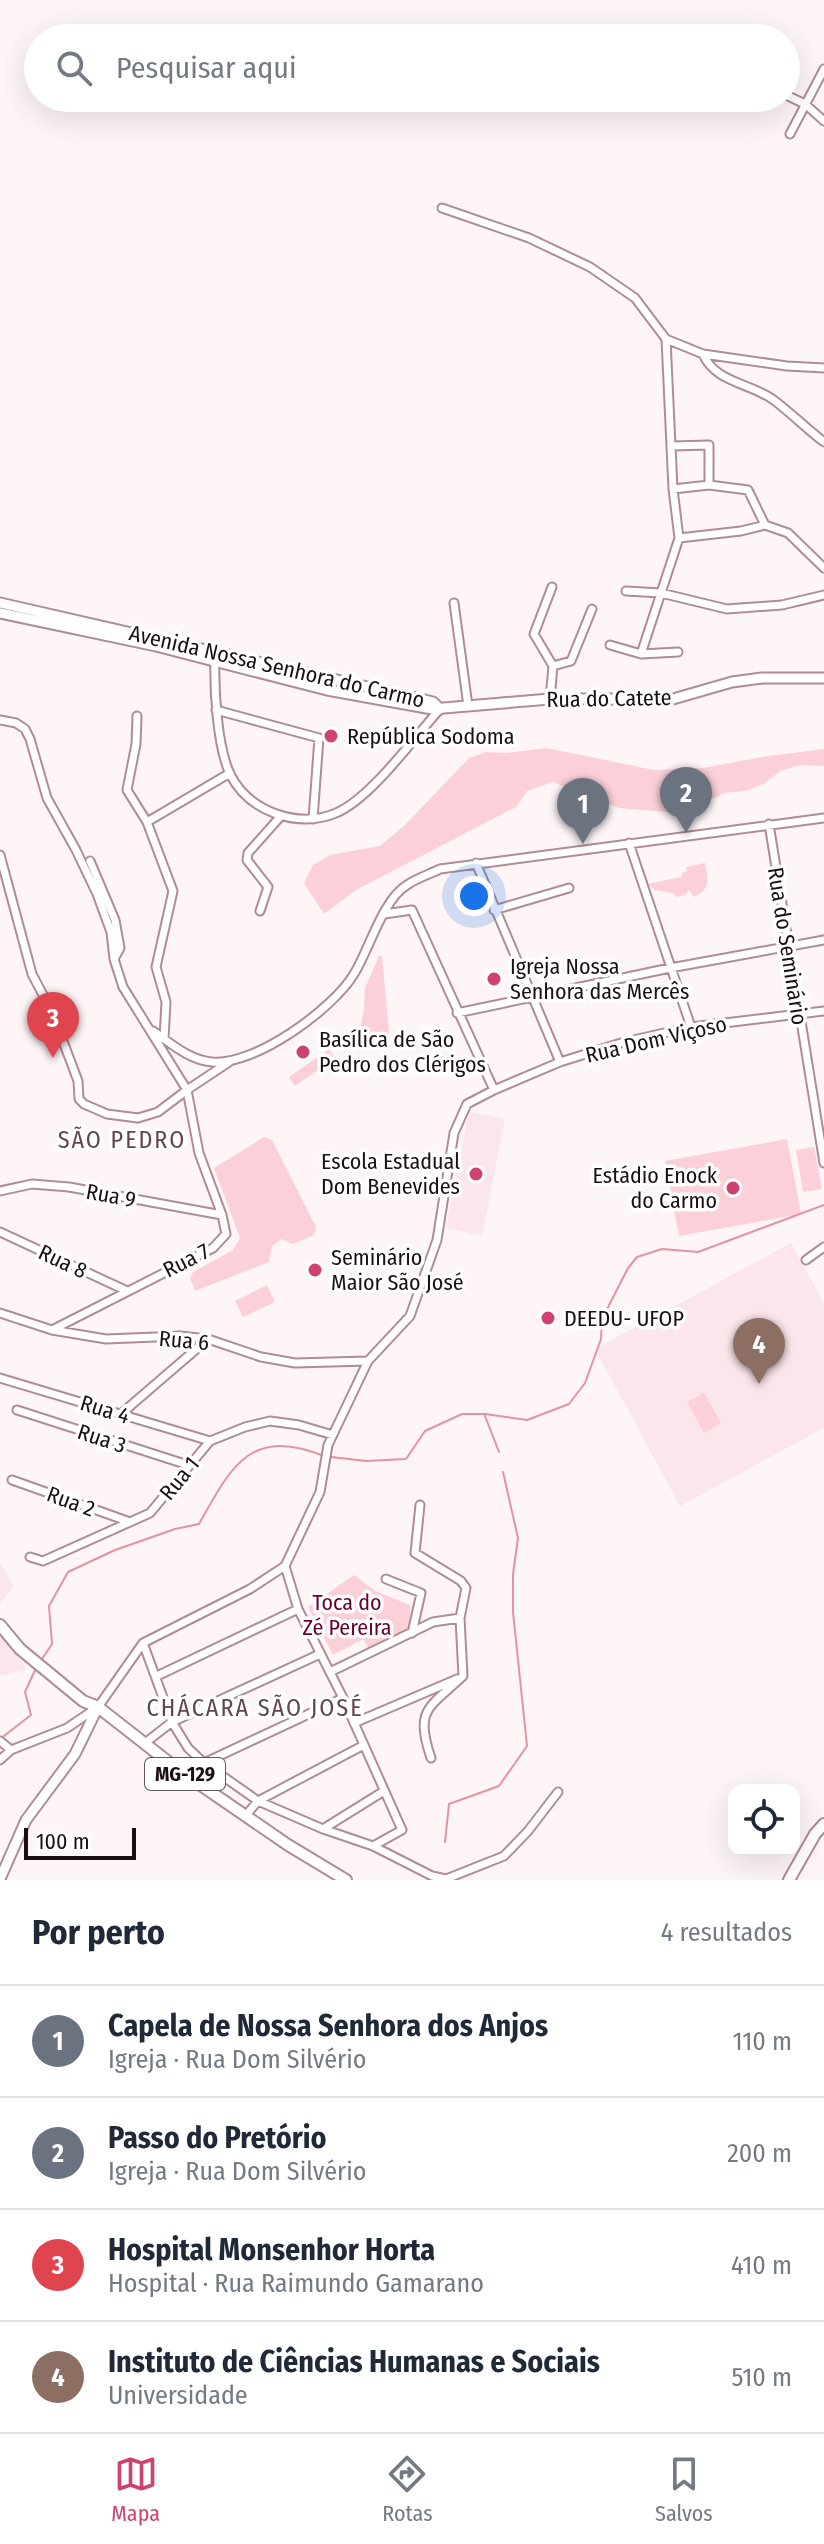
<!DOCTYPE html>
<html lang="pt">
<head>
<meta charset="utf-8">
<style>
	:root { --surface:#fff; --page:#f6f6f7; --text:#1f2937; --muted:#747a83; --line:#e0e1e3; --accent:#ce4171 }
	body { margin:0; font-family:"Fira Sans Condensed",sans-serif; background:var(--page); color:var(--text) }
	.controls { position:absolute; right:24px; bottom:24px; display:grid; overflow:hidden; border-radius:16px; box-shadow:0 8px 32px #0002 }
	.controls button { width:72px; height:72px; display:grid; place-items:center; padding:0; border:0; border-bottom:2px solid var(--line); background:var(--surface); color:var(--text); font:40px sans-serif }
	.scale { position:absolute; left:24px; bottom:20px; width:112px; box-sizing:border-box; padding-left:8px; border:4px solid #1c0f12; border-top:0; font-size:22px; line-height:28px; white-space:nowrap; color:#1c0f12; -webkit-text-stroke:6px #fff; paint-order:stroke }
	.you { position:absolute; left:474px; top:896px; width:28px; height:28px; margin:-20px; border:6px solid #fff; border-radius:50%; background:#1a73e8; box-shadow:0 0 0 12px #1a73e833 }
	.badge { display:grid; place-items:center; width:52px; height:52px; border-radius:50%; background:var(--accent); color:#fff; font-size:26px; font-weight:700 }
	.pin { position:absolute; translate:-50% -66px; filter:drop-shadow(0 2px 4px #0008) }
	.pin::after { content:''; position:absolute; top:42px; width:28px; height:24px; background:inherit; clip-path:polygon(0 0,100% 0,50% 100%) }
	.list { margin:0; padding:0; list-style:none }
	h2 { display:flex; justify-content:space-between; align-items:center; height:104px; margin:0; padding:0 32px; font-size:34px }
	h2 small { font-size:26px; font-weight:400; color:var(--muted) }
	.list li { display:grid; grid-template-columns:52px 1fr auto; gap:24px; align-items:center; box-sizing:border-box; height:112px; padding:0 32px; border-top:2px solid var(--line) }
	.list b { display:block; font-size:30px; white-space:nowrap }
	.list p { margin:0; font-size:26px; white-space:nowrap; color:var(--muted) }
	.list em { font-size:26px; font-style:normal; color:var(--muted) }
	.icon { flex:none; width:44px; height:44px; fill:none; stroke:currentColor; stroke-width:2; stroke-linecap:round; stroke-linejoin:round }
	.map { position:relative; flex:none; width:824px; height:1880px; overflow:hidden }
	.search { position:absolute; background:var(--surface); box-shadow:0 8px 32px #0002; left:24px; right:24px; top:24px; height:88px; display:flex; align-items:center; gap:20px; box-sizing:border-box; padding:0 28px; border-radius:44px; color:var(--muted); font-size:30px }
	.sheet { height:552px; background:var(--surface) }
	nav { display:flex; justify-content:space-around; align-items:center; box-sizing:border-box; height:112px; border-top:2px solid var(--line); background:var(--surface); font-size:22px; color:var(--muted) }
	nav a { display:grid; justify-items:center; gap:4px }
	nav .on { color:var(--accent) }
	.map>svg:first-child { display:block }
	.built { fill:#fbe7eb }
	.green { fill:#fcd0d9 }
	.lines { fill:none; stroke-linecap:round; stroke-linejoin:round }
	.stream { stroke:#e591a6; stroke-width:2 }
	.street-casing { stroke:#b08c94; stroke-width:11 }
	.secondary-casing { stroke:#b08c94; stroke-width:13 }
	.primary-casing { stroke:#b08c94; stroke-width:14 }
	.street { stroke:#fff; stroke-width:7 }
	.secondary { stroke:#fff; stroke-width:9 }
	.primary { stroke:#fff; stroke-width:10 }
	.poi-dot { fill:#ce4171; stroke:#fff; stroke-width:3 }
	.labels { text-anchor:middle; stroke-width:7; stroke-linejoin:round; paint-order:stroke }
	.shield { fill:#fff; stroke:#605759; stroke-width:2 }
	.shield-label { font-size:20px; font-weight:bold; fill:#1c0f12 }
	.street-label { font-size:22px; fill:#1c0f12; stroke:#fff }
	.poi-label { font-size:22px; fill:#1c0f12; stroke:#fff; text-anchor:start }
	.park-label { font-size:22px; fill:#67002e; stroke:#fff }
	.neighbourhood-label { font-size:24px; letter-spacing:2px; fill:#65454d; stroke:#fff }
</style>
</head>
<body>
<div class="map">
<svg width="824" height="1880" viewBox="0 0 824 1880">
	<rect width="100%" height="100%" fill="#fef5f7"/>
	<path class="built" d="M469 1112 505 1119 482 1236 446 1228Z
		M791 1243 824 1304V1428L680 1506 595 1349Z
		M0 1563 14 1586 0 1603Z
		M0 1634 27 1669 0 1676Z"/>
	<path class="green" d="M547 748 653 770 703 768 768 756 824 749V766L800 765 780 771 764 784 745 791 725 793 700 804 681 801 668 812 619 808 553 782 527 791 516 807 356 890 324 914 304 883 313 865 330 855 380 846 405 825 469 758 486 752 505 753Z
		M705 863C708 880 711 889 694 897L689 890 685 895 676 897 673 893 655 890 647 884 682 877V873L687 871 686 867Z
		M379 956H382L390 1043 346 1050 359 1035 364 1009 365 988Z
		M329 1049 335 1058 295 1086 289 1077Z
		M264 1137 272 1140 316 1227 314 1235 293 1244 282 1239 272 1246 269 1262 195 1291 190 1278 193 1272 233 1250 240 1238 214 1168Z
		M787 1139 801 1214 679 1236 665 1161Z
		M814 1147 822 1189 803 1192 796 1150Z
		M267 1285 275 1302 243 1317 235 1301Z
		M704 1393 721 1423 704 1433 687 1402Z
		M354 1575 375 1591 410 1605 411 1637 372 1654 363 1639 333 1655 308 1607Z"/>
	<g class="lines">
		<path class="stream" d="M485 1416 499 1452
			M331 1457 366 1461 406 1459 425 1431 462 1414H485L527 1420 569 1404 585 1383 601 1339 602 1319 628 1268 637 1257 662 1249 698 1252 824 1205
			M42 1659 52 1644 49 1606 68 1572 115 1550 175 1529 199 1524C231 1467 250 1426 324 1456
			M0 1739 31 1715 25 1692 36 1668
			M445 1842 449 1804 499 1786 527 1746 513 1612V1574L518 1538 503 1472"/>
		<g class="street-casing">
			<path id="street" d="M786 95 805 104 824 121
				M790 134 824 69
				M442 208 529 238 590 267 635 298 666 339
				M666 339 703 354 787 366 824 368
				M703 354C715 383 752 383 775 401 792 414 807 429 824 442
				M671 446 709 445V485L748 490 765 525
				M673 489 709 485
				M679 538 741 531 765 525 788 533 824 568
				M552 587 534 634 553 666
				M626 591 661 593 727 609 782 605 824 595
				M454 603 468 706
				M610 645 641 654 678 652
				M641 654 679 538 673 489 666 339
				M215 658C214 689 217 746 230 774 249 812 298 829 336 813 371 798 413 739 440 709
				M550 699 553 666 571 661 592 609
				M216 710 319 738 313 819
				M137 716 136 744 127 790 147 822 173 891 156 967 166 1002 164 1039
				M0 720 16 723 25 729 30 739 47 798 76 850 97 894 111 932 114 959 123 987 187 1090 199 1153 222 1215 226 1234 213 1248 52 1330
				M147 822 230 773
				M769 824 824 1163
				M629 843 691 1027
				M0 855 32 974 52 1012 78 1081 79 1099 84 1104 107 1114 138 1118 158 1112 187 1090 229 1062
				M90 861 115 920 120 948 114 959
				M476 863 560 1062
				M494 910 569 888
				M260 911 268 887 247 860 248 853 280 817
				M384 914 412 910 494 1090
				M457 1013 670 968 824 940
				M153 1031C172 1044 189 1060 212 1062 255 1066 333 1009 354 974 369 950 383 899 407 885 417 878 430 874 440 869L824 818
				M0 1191 32 1184 69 1187 222 1215
				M0 1232 125 1290
				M806 1260 824 1247
				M0 1313 52 1330 106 1339 180 1336 208 1339 261 1357 295 1363 368 1361
				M0 1378 210 1441
				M17 1410 188 1465
				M122 1413 208 1339
				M12 1480 130 1522
				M420 1505 415 1553 461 1581 466 1588 460 1618 463 1676C429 1708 414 1709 431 1758
				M30 1557 43 1561 150 1513 210 1441 245 1427 270 1421 299 1425 333 1435
				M285 1566 298 1609 343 1698 402 1830 373 1846
				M386 1579 421 1593 412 1633
				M143 1643 172 1722 188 1748 204 1763 258 1801 323 1829 373 1846 432 1876 446 1879 504 1856 528 1831 558 1792
				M330 1672 433 1622 460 1618
				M157 1676 298 1609
				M354 1723 457 1679
				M0 1741 11 1750
				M145 1743 172 1722 320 1654
				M0 1760 11 1750 67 1728 98 1707 143 1643 250 1589 285 1566 320 1492 328 1445 368 1361 410 1316 437 1240 454 1133 467 1104 494 1090 560 1062 624 1042 691 1027 824 1011
				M204 1763 343 1698
				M246 1815 258 1801 362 1746
				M323 1829 384 1791"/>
		</g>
		<g class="secondary-casing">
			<path id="secondary" d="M0 603 433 702 440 709
				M0 613 156 646 327 690 432 709 550 699H673L732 682 762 678H824
				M0 1879 26 1820 75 1754 98 1707"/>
		</g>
		<g class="primary-casing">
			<path id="primary" d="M0 1625 20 1649 83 1701 98 1707 176 1768 288 1845 346 1880
				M789 1880 815 1834 824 1824"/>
		</g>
		<use href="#street" class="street"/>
		<use href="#secondary" class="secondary"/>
		<use href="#primary" class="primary"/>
	</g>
	<g class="poi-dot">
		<circle cx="331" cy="736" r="8"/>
		<circle cx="494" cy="979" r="8"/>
		<circle cx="303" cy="1052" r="8"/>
		<circle cx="476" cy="1174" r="8"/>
		<circle cx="733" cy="1188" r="8"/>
		<circle cx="315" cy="1270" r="8"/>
		<circle cx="548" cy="1318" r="8"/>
	</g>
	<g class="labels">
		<rect class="shield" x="145" y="1758" width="80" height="32" rx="6"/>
		<g class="shield-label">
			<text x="185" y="1781">MG-129</text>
		</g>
		<g class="street-label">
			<text transform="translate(277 666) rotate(13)" y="8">Avenida Nossa Senhora do Carmo</text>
			<text transform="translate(609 698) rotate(-1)" y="8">Rua do Catete</text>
			<text transform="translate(788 946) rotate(81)" y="8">Rua do Seminário</text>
			<text transform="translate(656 1039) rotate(-13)" y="8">Rua Dom Viçoso</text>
			<text transform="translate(111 1195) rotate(10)" y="8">Rua 9</text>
			<text transform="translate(186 1260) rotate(-27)" y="8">Rua 7</text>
			<text transform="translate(63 1261) rotate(25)" y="8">Rua 8</text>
			<text transform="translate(184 1340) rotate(5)" y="8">Rua 6</text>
			<text transform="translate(105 1409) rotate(17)" y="8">Rua 4</text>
			<text transform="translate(102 1438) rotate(18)" y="8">Rua 3</text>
			<text transform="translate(179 1478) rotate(-51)" y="8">Rua 1</text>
			<text transform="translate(71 1501) rotate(20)" y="8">Rua 2</text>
		</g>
		<g class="poi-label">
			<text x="347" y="744">República Sodoma</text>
			<text x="510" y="974">Igreja Nossa<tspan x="510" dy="25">Senhora das Mercês</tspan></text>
			<text x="319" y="1047">Basílica de São<tspan x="319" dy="25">Pedro dos Clérigos</tspan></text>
			<text x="460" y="1169" text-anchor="end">Escola Estadual<tspan x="460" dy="25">Dom Benevides</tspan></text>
			<text x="717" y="1183" text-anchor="end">Estádio Enock<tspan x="717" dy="25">do Carmo</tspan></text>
			<text x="331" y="1265">Seminário<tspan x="331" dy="25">Maior São José</tspan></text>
			<text x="564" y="1326">DEEDU- UFOP</text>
		</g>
		<g class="park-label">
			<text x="347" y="1610">Toca do<tspan x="347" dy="25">Zé Pereira</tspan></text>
		</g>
		<g class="neighbourhood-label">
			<text x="122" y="1148">SÃO PEDRO</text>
			<text x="255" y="1716">CHÁCARA SÃO JOSÉ</text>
		</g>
	</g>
</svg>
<div class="controls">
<button><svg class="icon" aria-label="locate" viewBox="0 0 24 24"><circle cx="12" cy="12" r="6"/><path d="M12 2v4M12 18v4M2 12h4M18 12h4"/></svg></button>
</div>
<div class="scale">100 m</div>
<div class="you"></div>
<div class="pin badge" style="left:583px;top:844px;background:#6b7280">1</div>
<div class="pin badge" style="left:686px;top:833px;background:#6b7280">2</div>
<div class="pin badge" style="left:53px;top:1058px;background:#e0444e">3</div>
<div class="pin badge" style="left:759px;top:1384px;background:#8d6e63">4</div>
<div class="search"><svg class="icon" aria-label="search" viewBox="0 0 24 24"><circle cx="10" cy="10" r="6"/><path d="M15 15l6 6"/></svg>Pesquisar aqui</div>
</div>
<section class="sheet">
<h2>Por perto<small>4 resultados</small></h2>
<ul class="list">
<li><span class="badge" style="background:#6b7280">1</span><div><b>Capela de Nossa Senhora dos Anjos</b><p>Igreja · Rua Dom Silvério</p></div><em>110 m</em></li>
<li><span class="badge" style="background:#6b7280">2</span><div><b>Passo do Pretório</b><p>Igreja · Rua Dom Silvério</p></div><em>200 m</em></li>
<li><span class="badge" style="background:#e0444e">3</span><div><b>Hospital Monsenhor Horta</b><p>Hospital · Rua Raimundo Gamarano</p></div><em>410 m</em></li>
<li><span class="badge" style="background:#8d6e63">4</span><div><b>Instituto de Ciências Humanas e Sociais</b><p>Universidade</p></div><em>510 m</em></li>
</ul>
</section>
<nav>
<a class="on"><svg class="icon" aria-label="map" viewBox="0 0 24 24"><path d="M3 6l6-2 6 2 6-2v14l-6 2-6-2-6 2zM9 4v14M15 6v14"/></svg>Mapa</a>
<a><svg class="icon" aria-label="directions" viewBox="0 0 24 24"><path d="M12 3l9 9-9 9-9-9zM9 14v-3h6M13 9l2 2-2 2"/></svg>Rotas</a>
<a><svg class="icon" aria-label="saved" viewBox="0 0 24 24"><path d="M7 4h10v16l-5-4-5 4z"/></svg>Salvos</a>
</nav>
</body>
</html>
